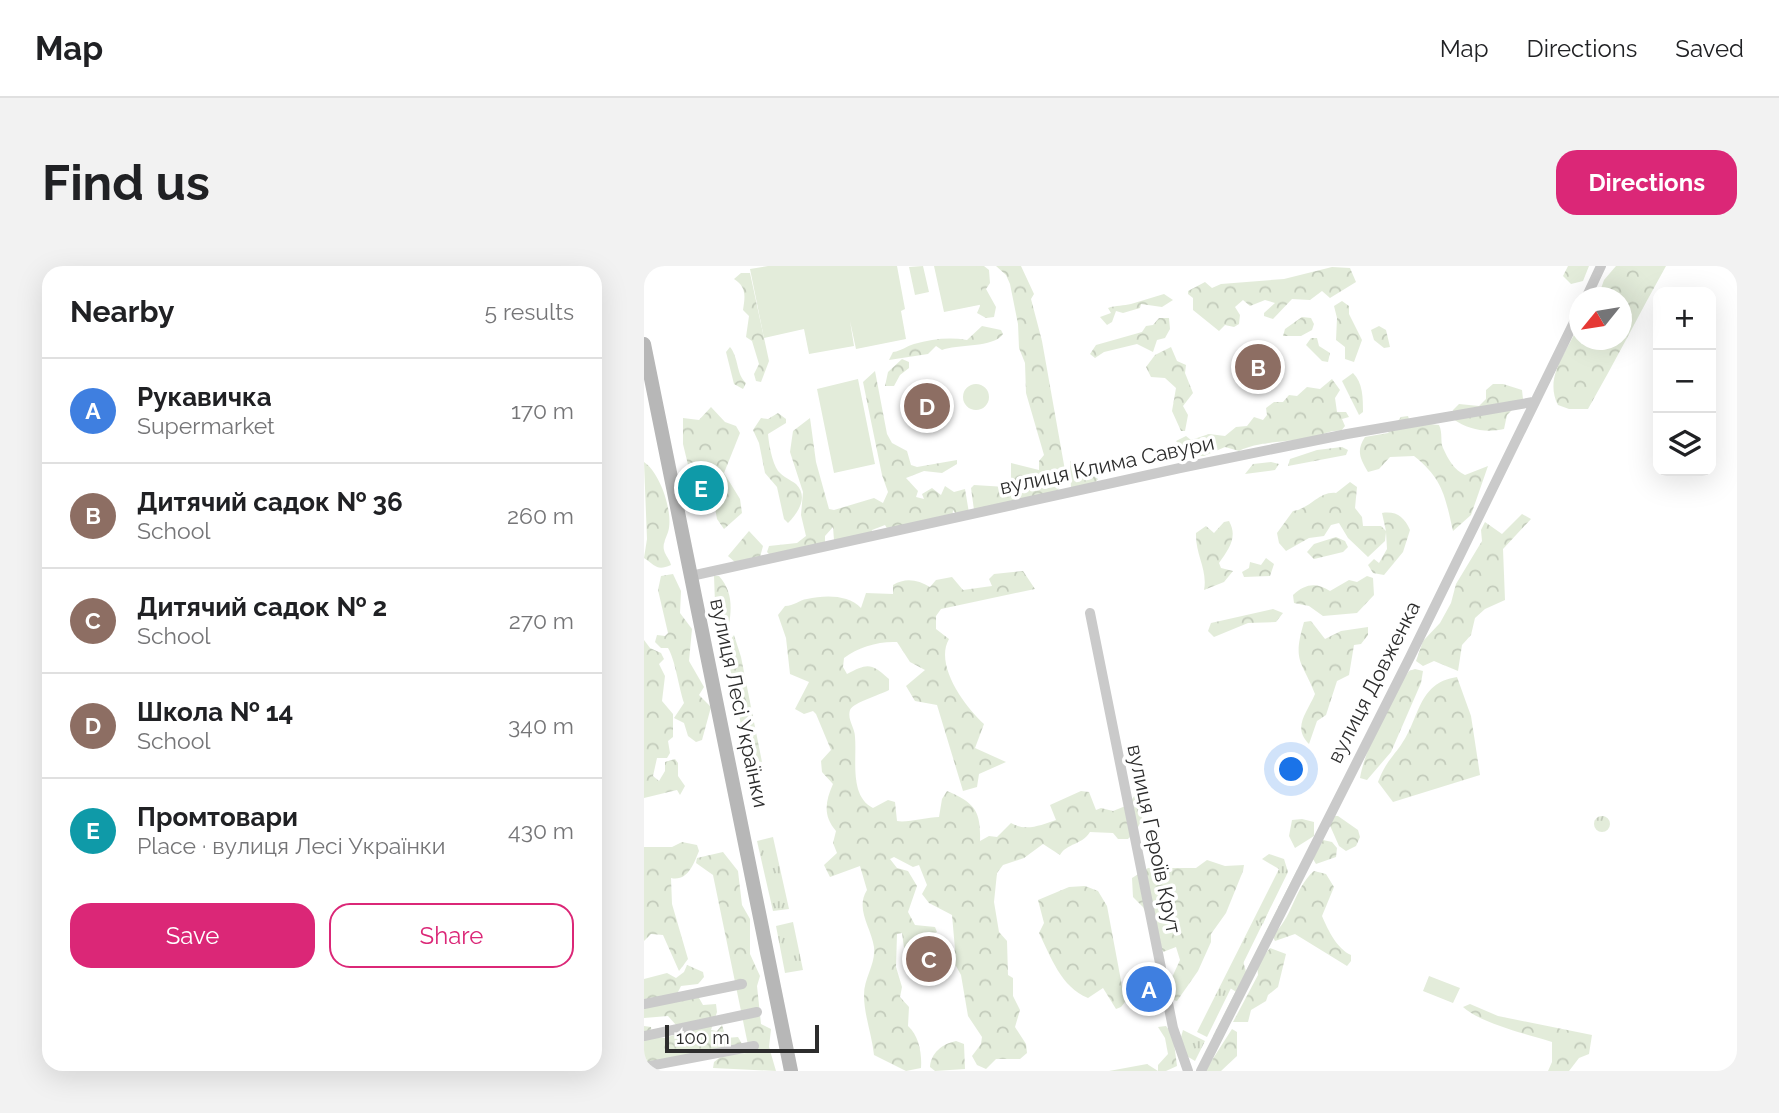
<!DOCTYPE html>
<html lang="en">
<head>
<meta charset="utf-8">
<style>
	:root { --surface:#fff; --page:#f2f2f2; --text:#202124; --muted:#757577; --line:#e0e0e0; --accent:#db2777 }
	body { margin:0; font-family:Raleway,sans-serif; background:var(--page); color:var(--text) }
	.controls { position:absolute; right:21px; top:21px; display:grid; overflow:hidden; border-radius:14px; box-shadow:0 7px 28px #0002 }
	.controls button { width:63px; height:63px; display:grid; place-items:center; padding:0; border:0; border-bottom:2px solid var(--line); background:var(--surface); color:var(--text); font:35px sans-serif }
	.compass { position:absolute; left:925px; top:21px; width:63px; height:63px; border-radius:50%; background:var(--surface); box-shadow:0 7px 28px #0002; rotate:240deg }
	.scale { position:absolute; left:21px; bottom:18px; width:154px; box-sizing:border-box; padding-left:7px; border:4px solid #2d2d2d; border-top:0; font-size:19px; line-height:24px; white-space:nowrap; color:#2d2d2d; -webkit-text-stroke:5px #fff; paint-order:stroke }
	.you { position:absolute; left:648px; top:504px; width:24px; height:24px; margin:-18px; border:5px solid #fff; border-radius:50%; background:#1a73e8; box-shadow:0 0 0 10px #1a73e833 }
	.badge { display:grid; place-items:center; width:46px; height:46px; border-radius:50%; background:var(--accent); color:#fff; font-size:23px; font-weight:700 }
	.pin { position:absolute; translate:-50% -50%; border:4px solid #fff; box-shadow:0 2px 7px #0006 }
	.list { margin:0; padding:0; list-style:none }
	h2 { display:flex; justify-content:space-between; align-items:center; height:91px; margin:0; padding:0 28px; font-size:30px }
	h2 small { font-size:23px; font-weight:400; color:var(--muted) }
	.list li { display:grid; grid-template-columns:46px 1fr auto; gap:21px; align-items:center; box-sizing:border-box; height:105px; padding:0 28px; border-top:2px solid var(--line) }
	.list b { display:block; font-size:26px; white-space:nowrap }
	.list p { margin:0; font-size:23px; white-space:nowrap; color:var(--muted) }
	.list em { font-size:23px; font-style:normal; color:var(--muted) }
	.actions { display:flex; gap:14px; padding:21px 28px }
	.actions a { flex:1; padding:16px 0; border:2px solid var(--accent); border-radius:21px; text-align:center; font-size:24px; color:var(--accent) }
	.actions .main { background:var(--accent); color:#fff }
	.icon { flex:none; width:38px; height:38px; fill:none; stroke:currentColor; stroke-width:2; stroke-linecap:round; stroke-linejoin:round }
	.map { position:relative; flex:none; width:1093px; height:805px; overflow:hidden; border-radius:21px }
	header { display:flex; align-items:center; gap:42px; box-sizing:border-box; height:98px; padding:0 35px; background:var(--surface); border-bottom:2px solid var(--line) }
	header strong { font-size:33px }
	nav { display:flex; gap:38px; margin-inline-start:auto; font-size:24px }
	.intro { display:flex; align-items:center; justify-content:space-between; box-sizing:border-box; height:168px; padding:0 42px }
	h1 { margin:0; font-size:49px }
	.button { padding:18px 32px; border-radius:21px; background:var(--accent); color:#fff; font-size:24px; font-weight:700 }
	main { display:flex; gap:42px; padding:0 42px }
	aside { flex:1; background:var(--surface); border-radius:21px; box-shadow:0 7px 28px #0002 }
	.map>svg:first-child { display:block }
	.grass { fill:url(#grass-tufts) }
	.forest { fill:url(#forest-crowns) }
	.garden { fill:#e3ecda }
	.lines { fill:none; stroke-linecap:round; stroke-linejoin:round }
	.street { stroke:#cacaca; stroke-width:10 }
	.secondary { stroke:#b7b7b7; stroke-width:14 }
	.labels { text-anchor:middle; stroke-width:7; stroke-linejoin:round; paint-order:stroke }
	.street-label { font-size:21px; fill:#2d2d2d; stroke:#fff }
</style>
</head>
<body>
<header>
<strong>Map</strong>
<nav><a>Map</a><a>Directions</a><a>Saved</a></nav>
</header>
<div class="intro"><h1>Find us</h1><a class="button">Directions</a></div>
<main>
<aside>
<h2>Nearby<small>5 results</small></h2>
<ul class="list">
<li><span class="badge" style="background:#3f7fe0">A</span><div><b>Рукавичка</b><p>Supermarket</p></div><em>170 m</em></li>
<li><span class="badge" style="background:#8d6e63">B</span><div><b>Дитячий садок № 36</b><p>School</p></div><em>260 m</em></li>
<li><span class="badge" style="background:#8d6e63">C</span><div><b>Дитячий садок № 2</b><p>School</p></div><em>270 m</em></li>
<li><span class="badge" style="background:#8d6e63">D</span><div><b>Школа № 14</b><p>School</p></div><em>340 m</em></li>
<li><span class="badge" style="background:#0f9aa8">E</span><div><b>Промтовари</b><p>Place · вулиця Лесі Українки</p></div><em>430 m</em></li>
</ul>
<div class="actions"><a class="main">Save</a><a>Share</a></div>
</aside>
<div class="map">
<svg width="1093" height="805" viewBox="0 0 1093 805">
	<defs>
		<pattern id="grass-tufts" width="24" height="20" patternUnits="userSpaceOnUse" patternTransform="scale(1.75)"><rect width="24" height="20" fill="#e3ecda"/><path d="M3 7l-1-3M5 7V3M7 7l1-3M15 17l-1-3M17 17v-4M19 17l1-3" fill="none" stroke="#c3cbbb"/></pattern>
		<pattern id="forest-crowns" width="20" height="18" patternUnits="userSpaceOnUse" patternTransform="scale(1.75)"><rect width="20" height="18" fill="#e3ecda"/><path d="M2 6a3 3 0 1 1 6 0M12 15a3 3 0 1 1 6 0" fill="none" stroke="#c3cbbb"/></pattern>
	</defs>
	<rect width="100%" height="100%" fill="#fff"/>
	<path class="grass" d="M950 558a8 8 0 1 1 16 0a8 8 0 1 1-16 0Z
		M129 571 145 643 129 645 113 575Z
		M625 588 640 593 644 606 563 771 553 766 635 603 618 593Z
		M653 604V608L571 771 569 770Z
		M149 656 159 704 141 707 132 660Z
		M539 764 561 775 551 795 541 789 537 771Z"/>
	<path class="forest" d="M330 0H340L345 4 346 17 342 23 352 41 350 51 342 52 333 47 336 40Z
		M352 0H377L390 28 387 33 398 75 422 210 413 226 330 244 327 222 330 219 362 221 367 214V197L395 204V195L400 189 382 127 381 97 375 82 374 58 366 18 362 9Z
		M924 0H945L939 15 927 18 919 10Z
		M972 0H1022C995 48 971 96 944 143H925L914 139C899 110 925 84 935 58L936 74H978V32L954 31 960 14Z
		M688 1 706 2 712 16 686 32 678 25 666 34 648 33 629 53 620 50V47L631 37 621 34 606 40 599 34 591 41 596 49 595 58 590 61 581 59 575 65 549 44V32L544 28V25L561 16 568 22 577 18 640 13Z
		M97 7H106L125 95 117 116 112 115 110 108 115 98 108 75 102 71 105 50 99 44C101 31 103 21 90 13Z
		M520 28 529 34 518 41 497 38 496 42 479 47 472 45 468 56 463 59 456 51 467 47 464 42C472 39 480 40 487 38 498 35 509 31 520 28Z
		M698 35 705 40V48L718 74 710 96 701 93V81L692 74 693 52 690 40Z
		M658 51 667 52 670 58 668 64 657 70H639L641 63Z
		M515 52H525L526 63 521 72 513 74 509 86 493 78 460 86 451 92 446 88 452 79 498 66 502 60 509 59Z
		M338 60 357 64 359 68C350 82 312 78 298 84L292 80 284 88 245 94 249 86C258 85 262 80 270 78 288 73 305 71 323 74Z
		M735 60 742 64 746 81 740 82 730 74 727 64Z
		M667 72H673L675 80 686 87 684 96 678 95 662 79Z
		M86 81C95 92 92 108 102 117L99 123 90 118 82 86Z
		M527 81 533 95 542 99 541 107 549 127 539 140 544 149 541 165H537L528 145 532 122 521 112 507 111 502 101 511 89Z
		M258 93 265 96V102L256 109 250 120H241L244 106Z
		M231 105 243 168 248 177 263 185 267 199 273 201 313 194V198L298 207 280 205 262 212 274 225 272 231 280 233 278 228 288 222 297 229 301 220 310 226 321 223 325 247 314 251 309 244 308 255 244 264 241 259 228 264 227 271 190 274 189 261 181 270V276L128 291 123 286 125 280 153 277 162 270 157 249 159 226 146 186 149 165 166 152 172 196 185 243 190 244 230 232 239 237 244 226 238 209 219 116Z
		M709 107C719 117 719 132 719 146L715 149 698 115Z
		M688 113 696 124 691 132 693 146H702L705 151 698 153 701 160 697 165C686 164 682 168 671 171 648 176 614 175 595 185L581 181 560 190H544L532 175 542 170 547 174 565 168 581 170 592 161 603 160 610 151 619 154 623 149 622 142 630 136H639L645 129 653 130 663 121 676 123Z
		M849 118H859L878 124 879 133 863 149 860 163C842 167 825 164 809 153V144L815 138 835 140 842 133V124Z
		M67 141 81 156 92 160 96 167 80 207 96 233 98 247 80 263 73 253 67 219 45 203 39 178V152L55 154Z
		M134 147 142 153V157L124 168C125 179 128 196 134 205 139 211 147 214 152 218 165 231 154 247 144 257L140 253 133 221 121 207 115 177 109 164 117 152 124 153Z
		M764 150 766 156 795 159C799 167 796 176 799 182 804 193 810 204 821 209L844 200 827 249 809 265C801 230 799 213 770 190L746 191 735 203 724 206C716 192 712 185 721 171L744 167 757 151Z
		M698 181 704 184 702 189 644 200 646 193 673 184Z
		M426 195 433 206 448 208 454 213 448 221 427 223Z
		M0 196C16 207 28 243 25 262 24 269 18 277 20 284 21 289 26 294 27 299 13 305 12 300 0 292L3 273Z
		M627 196 635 198 631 204 601 208 609 198Z
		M706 216 713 221 711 242 718 251 719 260H737L742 265 738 247C753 245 760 251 766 264L759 286 740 309 729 307 724 299 730 293 735 297 743 283 742 266 741 275 724 291 704 272 695 257 687 259 680 270 665 272 642 285 635 277 633 267 649 245C666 243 675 225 692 227Z
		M878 248 887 253 859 283 861 334 841 343 831 352 827 369 818 379 814 405 790 395 779 400 772 395 779 375 796 357 807 337 812 318 838 275 837 264 841 256 858 268Z
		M585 255C594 271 585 283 575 297L577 302 589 305 580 316 560 324C564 304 551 288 552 267L562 260 570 267 580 256Z
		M105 265 119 280 116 291 92 297 84 290Z
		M692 271 701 275 704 281 699 286 670 293 663 286 670 278Z
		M622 292 630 298 626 310 600 311 598 306 605 302 606 296 617 299Z
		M379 305 391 323 297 343 292 350V363L305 373C290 399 321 441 340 458L331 482 362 496 335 508 333 521 319 525 293 439 271 435 262 420 281 404 266 396 253 376C235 375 214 381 200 392L199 401 203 408C224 397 227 397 245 413V424C236 429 210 436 206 444 203 454 211 462 211 471 213 493 205 530 229 542L244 534 251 536 253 555C263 557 283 551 295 551L298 533 303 525C331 537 337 545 336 575L345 570 353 571 367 557C382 566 397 559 412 554L406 539 437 525 445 526 452 544 457 542 469 545 484 539 493 526C503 545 499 559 484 573H474L469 567 446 566C438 579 423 577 416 589L399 578 380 592 359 599 353 607 350 636 355 666 363 675 364 709 369 712V730L376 744 371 761 382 778 383 787 376 793H352L342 803 333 799 328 790 337 778 338 771 324 750 317 709 307 691 311 683 308 649 285 637 278 628 283 619 275 599 269 601 250 591 246 593 253 602 264 605 273 620 264 646 271 659 291 661 293 666 275 673 267 697 262 696 258 667 253 668 252 701 258 721 256 731 265 741 264 760C275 770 278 787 277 802L262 805 230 789C228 769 220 749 220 729 220 712 232 698 230 681 227 661 211 643 223 624L216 600 186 611 180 599 193 587 189 577 192 565C179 550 181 536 189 518L178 506 177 495 187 484 172 448 169 445 160 448 151 443 165 416 146 408 142 372 134 349 141 340C150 340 155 334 163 333 180 329 204 328 217 342L222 327 249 328V319C262 311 274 314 286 321L292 314 308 311 319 324 348 320 345 313 350 308Z
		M29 308 37 325 36 347 48 363 45 395 60 421 55 429 67 441 58 474 52 476 44 470 40 457 30 452 40 437C35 422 31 393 24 382H17L11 376 13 369 21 370 24 367 14 324 17 310Z
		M70 310H75C88 325 88 340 85 359L78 360 71 337Z
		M723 310 729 312 730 329 713 347 679 350 665 340 650 337 649 329C661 318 672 316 686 325L705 314 713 316Z
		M629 343 639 347 632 356 604 357 570 371 564 365 567 357Z
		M667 355 681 373 697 365 724 361V369L717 378 710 379 705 409 693 415 682 449 673 455 665 478C648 461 663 447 671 428 658 394 648 397 660 356Z
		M90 369 97 391 118 496 105 494C94 457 93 419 80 382Z
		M0 374 6 382 17 387 20 393 15 398 21 410 18 435 29 448V471L24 475 26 487 23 492H13L9 510 15 515 21 505V496L31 493 34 497V510L41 520 36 529 33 524 0 532Z
		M771 403 779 405 777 417 747 486 723 514 716 512C721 482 748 430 765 405Z
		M813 411 827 450 836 509 749 536 734 516C741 498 746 494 757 479 776 453 773 417 813 411Z
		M685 550H694L714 564 716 571 712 580 702 585 695 580 684 555Z
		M658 553 670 556V570L651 582 645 570 648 554Z
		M679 574 688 576 693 582 692 591 672 598 669 593Z
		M38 576 53 579 55 585C50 597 44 616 27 612L28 638 44 693 35 705 19 669 7 668 0 675V581H28Z
		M79 586 94 605 98 639 106 653V688L116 710 113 720 117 758 127 763 125 781 132 805 69 802 70 796 79 789 103 787 104 779 69 609 52 597 53 592Z
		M563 594 581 600 600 599 599 605 582 647 567 668V676L554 705 533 735 526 733 525 718 536 694 532 681 519 686 499 641 489 631 488 612 504 602H552Z
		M670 605 682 608 690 621 678 650C684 664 693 683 707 689V695L703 700 651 668 631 675 628 669C648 654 650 622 670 605Z
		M441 620 454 625 463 640 481 736 477 741 472 743 459 722 444 732C417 721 407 691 395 667L400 657 394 634 425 621Z
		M631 629 619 658 615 656V649L624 630Z
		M626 682 642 688 634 721 624 729 622 735 607 744 604 756H589L614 709 613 698Z
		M599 695 603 709 594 727 586 722 583 711 593 696Z
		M43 699 59 706 60 711 54 718 37 720 33 728 55 732 59 739 72 738 73 746 67 764 73 765 78 759 82 772 94 771 98 778 0 801V760L7 761 8 771 21 772 30 769 32 759 24 750 0 752V713L23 707 32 712 40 706Z
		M826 738 854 750 948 769 945 788 935 792 925 805H904L908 796V776C883 768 838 758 819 741Z
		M522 760 529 769 533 800 522 805H465L503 798 514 805V799L524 788 521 772 514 761Z
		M588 763 593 766V790L577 805H561Z
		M312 775 320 778 321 803 291 805 286 801C287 787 298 778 312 775Z"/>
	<path class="garden" d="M124 0H253L261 43 257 45 262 73 212 83 206 55 210 80 165 88 160 63 120 72 106 3Z
		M279 0 285 26 271 29 265 1Z
		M290 0H332L340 38 300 46Z
		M214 113 231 198 190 207 173 123Z
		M319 131a13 13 0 1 1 26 0a13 13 0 1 1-26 0Z
		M785 710 816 722 809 737 779 725Z"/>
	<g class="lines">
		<path class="street" d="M942 32 957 0
			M47 310 536 202 703 168 889 136
			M446 347 529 762 544 805
			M0 738 98 718
			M0 770 113 746
			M0 801 110 780
			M557 805 766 391 936 44"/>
		<path class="secondary" d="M0 78 147 805"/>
	</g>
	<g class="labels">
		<g class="street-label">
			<text transform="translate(463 199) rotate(-12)" y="7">вулиця Клима Савури</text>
			<text transform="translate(730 416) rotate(-63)" y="7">вулиця Довженка</text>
			<text transform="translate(95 437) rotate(78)" y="7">вулиця Лесі Українки</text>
			<text transform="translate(510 573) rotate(78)" y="7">вулиця Героїв Крут</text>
		</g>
	</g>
</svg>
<div class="controls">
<button>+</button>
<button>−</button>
<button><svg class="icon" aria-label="layers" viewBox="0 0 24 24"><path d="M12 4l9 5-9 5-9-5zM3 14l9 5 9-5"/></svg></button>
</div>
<svg class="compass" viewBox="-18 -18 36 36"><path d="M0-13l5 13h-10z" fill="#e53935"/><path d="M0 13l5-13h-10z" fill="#757577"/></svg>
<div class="scale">100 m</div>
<div class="you"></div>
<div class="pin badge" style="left:505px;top:723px;background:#3f7fe0">A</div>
<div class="pin badge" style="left:614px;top:101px;background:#8d6e63">B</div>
<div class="pin badge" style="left:285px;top:693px;background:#8d6e63">C</div>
<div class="pin badge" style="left:283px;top:140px;background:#8d6e63">D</div>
<div class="pin badge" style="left:57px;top:222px;background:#0f9aa8">E</div>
</div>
</main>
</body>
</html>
